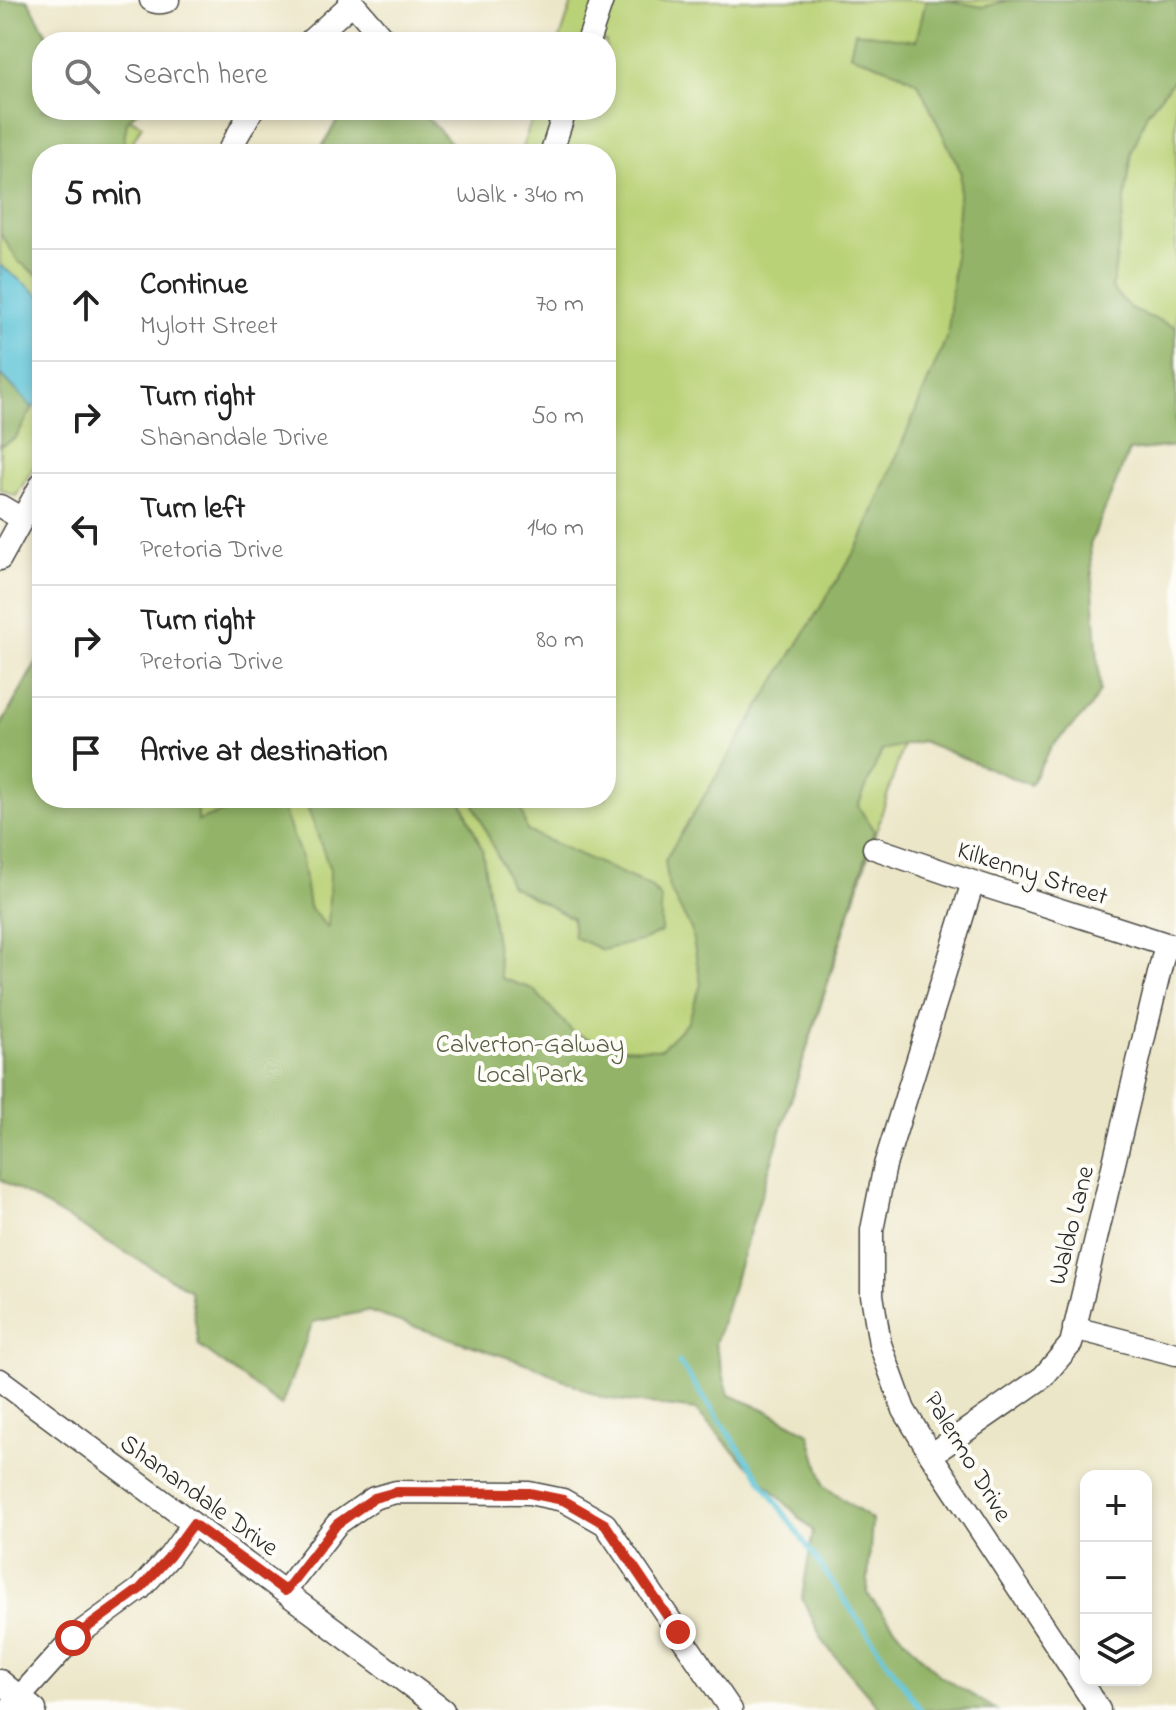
<!DOCTYPE html>
<html lang="en">
<head>
<meta charset="utf-8">
<style>
	:root { --surface:#fff; --page:#f6f6f6; --text:#222; --muted:#767676; --line:#e0e0e0 }
	body { margin:0; font-family:"Indie Flower",sans-serif; background:var(--page); color:var(--text) }
	.controls { position:absolute; right:24px; bottom:24px; display:grid; overflow:hidden; border-radius:16px; box-shadow:0 4px 12px #0003 }
	.controls button { width:72px; height:72px; display:grid; place-items:center; padding:0; border:0; border-bottom:2px solid var(--line); background:var(--surface); color:var(--text); font:40px sans-serif }
	.stop { position:absolute; width:24px; height:24px; margin:-18px; border:6px solid #c8321e; border-radius:50%; background:#fff }
	.stop.end { background:#c8321e; border-color:#fff; box-shadow:0 2px 8px #0008 }
	.list { margin:0; padding:0; list-style:none }
	h2 { display:flex; justify-content:space-between; align-items:center; height:104px; margin:0; padding:0 32px; font-size:34px }
	h2 small { font-size:26px; font-weight:400; color:var(--muted) }
	.list li { display:grid; grid-template-columns:52px 1fr auto; gap:24px; align-items:center; box-sizing:border-box; height:112px; padding:0 32px; border-top:2px solid var(--line) }
	.list b { display:block; font-size:30px; white-space:nowrap }
	.list p { margin:0; font-size:26px; white-space:nowrap; color:var(--muted) }
	.list em { font-size:26px; font-style:normal; color:var(--muted) }
	.icon { flex:none; width:44px; height:44px; fill:none; stroke:currentColor; stroke-width:2; stroke-linecap:round; stroke-linejoin:round }
	.map { position:relative; flex:none; width:1176px; height:1710px; overflow:hidden }
	.search { position:absolute; background:var(--surface); box-shadow:0 4px 12px #0003; left:32px; top:32px; width:584px; height:88px; display:flex; align-items:center; gap:20px; box-sizing:border-box; padding:0 28px; border-radius:32px; color:var(--muted); font-size:30px }
	.panel { position:absolute; background:var(--surface); box-shadow:0 4px 12px #0003; left:32px; top:144px; width:584px; height:664px; border-radius:32px }
	.map>svg:first-child { display:block }
	.green { fill:#bad277; stroke:#727e51; stroke-width:2 }
	.forest { fill:#93b468; stroke:#5f704a; stroke-width:2 }
	.water { fill:#5bc3d7; stroke:#437781; stroke-width:2 }
	.lines { fill:none; stroke-linecap:round; stroke-linejoin:round }
	.stream { stroke:#5bc3d7; stroke-width:5 }
	.minor-casing { stroke:#484743; stroke-width:25 }
	.minor { stroke:#fff; stroke-width:22 }
	.route { stroke:#c8321e; stroke-width:10 }
	.labels { text-anchor:middle; stroke-width:8; stroke-linejoin:round; paint-order:stroke }
	.street-label { font-size:26px; fill:#2b2b2b; stroke:#fdfcf7 }
	.park-label { font-size:26px; fill:#565d42; stroke:#fdfcf7 }
</style>
</head>
<body>
<div class="map">
<svg width="1176" height="1710" viewBox="0 0 1176 1710">
	<rect width="100%" height="100%" fill="#fdfcf7"/>
	<filter id="ink" filterUnits="userSpaceOnUse"><feTurbulence type="fractalNoise" baseFrequency=".0125" numOctaves="2"/><feDisplacementMap in="SourceGraphic" scale="16" xChannelSelector="R" yChannelSelector="G"/><feConvolveMatrix kernelMatrix="1 2 1 2 8 2 1 2 1" color-interpolation-filters="sRGB"/></filter>
	<filter id="wash" filterUnits="userSpaceOnUse"><feTurbulence type="fractalNoise" baseFrequency=".006" numOctaves="4" result="noise"/><feDisplacementMap in="SourceGraphic" scale="32" xChannelSelector="R" yChannelSelector="G"/><feGaussianBlur stdDeviation="1.8" result="paint"/><feColorMatrix in="noise" values="0 0 0 0 0 0 0 0 0 0 0 0 0 0 0 0 0 1.4 0 .05"/><feComposite in="paint" operator="in"/></filter>
	<g filter="url(#wash)">
		<rect width="100%" height="100%" fill="#ece6c8"/>
		<path class="green" d="M0 0H4L42 110H113L142 125 126 154H42V453L16 496 0 489Z
			M573 0H1141L1176 13V428L1019 380 702 1380 0 1174V727L42 652V798H606V154H520L535 110H606V42H559Z"/>
		<path class="forest" d="M0 0H28L51 42H42V110H138L127 122 122 154H42V278L18 261 0 233Z
			M926 0H946L983 7 1009 0H1176V77L1147 113 1132 152 1112 289 1132 310 1176 327V446L1129 451 1090 545 1100 691 1089 709 1051 747 1030 785 922 741 882 750 858 806 874 831 715 1344 729 1395 764 1409 809 1433 824 1486 872 1520 867 1594 904 1638 939 1675 997 1710H881L824 1643 802 1598 813 1531 728 1445 696 1410 603 1398 534 1366 367 1311 313 1322 281 1406 199 1346 190 1290 0 1179V728L42 653V798H198V821L236 807 252 798H272L280 801 302 860 309 907 328 928 330 870 307 806 301 798H460L482 849 501 978 533 989 574 1033 614 1048 661 1049 688 1022 701 984 691 929 669 888 665 860 861 541 948 334 961 172 918 83 898 72 850 54 855 32 916 41Z
			M343 110H420L462 154H318Z
			M0 373 33 408 15 439 0 446Z
			M471 798H518L527 831 650 886 661 898V932L644 940 602 950 574 937 572 918 511 886Z"/>
		<path class="water" d="M0 265 42 297V396L33 408 0 373Z"/>
		<g class="lines">
			<path class="stream" d="M679 1362 921 1710"/>
		</g>
	</g>
	<g filter="url(#ink)">
		<g class="lines">
			<g class="minor-casing">
				<path id="minor" d="M151 0C156 3 163 3 168 0
					M350 0 386 42
					M309 42 352 3
					M588 42 602 0
					M227 154 252 110
					M551 154 565 110
					M0 506 22 519
					M0 559 42 483
					M874 848 973 882 1166 944 1176 946
					M973 882 885 1165 872 1230V1295L880 1344 904 1410 931 1455 1099 1710
					M1074 1328 1176 1354
					M0 1380 443 1710
					M931 1455 1043 1377 1071 1344 1166 944
					M285 1591 337 1524 374 1498 396 1492 529 1493 563 1500 605 1524 731 1710
					M0 1681 35 1710
					M8 1710 73 1638 140 1589 169 1557 193 1524"/>
			</g>
			<use href="#minor" class="minor"/>
		</g>
	</g>
	<g class="lines" filter="url(#ink)">
		<path class="route" d="M73 1638 140 1589 169 1557 193 1524 285 1591 337 1524 374 1498 396 1492 529 1493 563 1500 605 1524 678 1632"/>
	</g>
	<g class="labels">
		<g class="street-label">
			<text transform="translate(1033 872) rotate(18)" y="9">Kilkenny Street</text>
			<text transform="translate(1070 1225) rotate(-76)" y="9">Waldo Lane</text>
			<text transform="translate(969 1456) rotate(59)" y="9">Palermo Drive</text>
			<text transform="translate(200 1494) rotate(36)" y="9">Shanandale Drive</text>
		</g>
		<g class="park-label">
			<text x="530" y="1052">Calverton-Galway<tspan x="530" dy="30">Local Park</tspan></text>
		</g>
	</g>
</svg>
<div class="controls">
<button>+</button>
<button>−</button>
<button><svg class="icon" aria-label="layers" viewBox="0 0 24 24"><path d="M12 4l9 5-9 5-9-5zM3 14l9 5 9-5"/></svg></button>
</div>
<div class="stop" style="left:73px;top:1638px"></div>
<div class="stop end" style="left:678px;top:1632px"></div>
<div class="search"><svg class="icon" aria-label="search" viewBox="0 0 24 24"><circle cx="10" cy="10" r="6"/><path d="M15 15l6 6"/></svg>Search here</div>
<section class="panel">
<h2>5 min<small>Walk · 340 m</small></h2>
<ul class="list">
<li><svg class="icon" aria-label="ahead" viewBox="0 0 24 24"><path d="M12 20V5M6 11l6-6 6 6"/></svg><div><b>Continue</b><p>Mylott Street</p></div><em>70 m</em></li>
<li><svg class="icon" aria-label="right" viewBox="0 0 24 24"><path d="M7 20v-9h11M14 6l5 5-5 5"/></svg><div><b>Turn right</b><p>Shanandale Drive</p></div><em>50 m</em></li>
<li><svg class="icon" aria-label="left" viewBox="0 0 24 24"><path d="M17 20v-9H6M10 6l-5 5 5 5"/></svg><div><b>Turn left</b><p>Pretoria Drive</p></div><em>140 m</em></li>
<li><svg class="icon" aria-label="right" viewBox="0 0 24 24"><path d="M7 20v-9h11M14 6l5 5-5 5"/></svg><div><b>Turn right</b><p>Pretoria Drive</p></div><em>80 m</em></li>
<li><svg class="icon" aria-label="arrive" viewBox="0 0 24 24"><path d="M6 21V4h12l-3 4 3 4H6"/></svg><div><b>Arrive at destination</b></div></li>
</ul>
</section>
</div>
</body>
</html>
